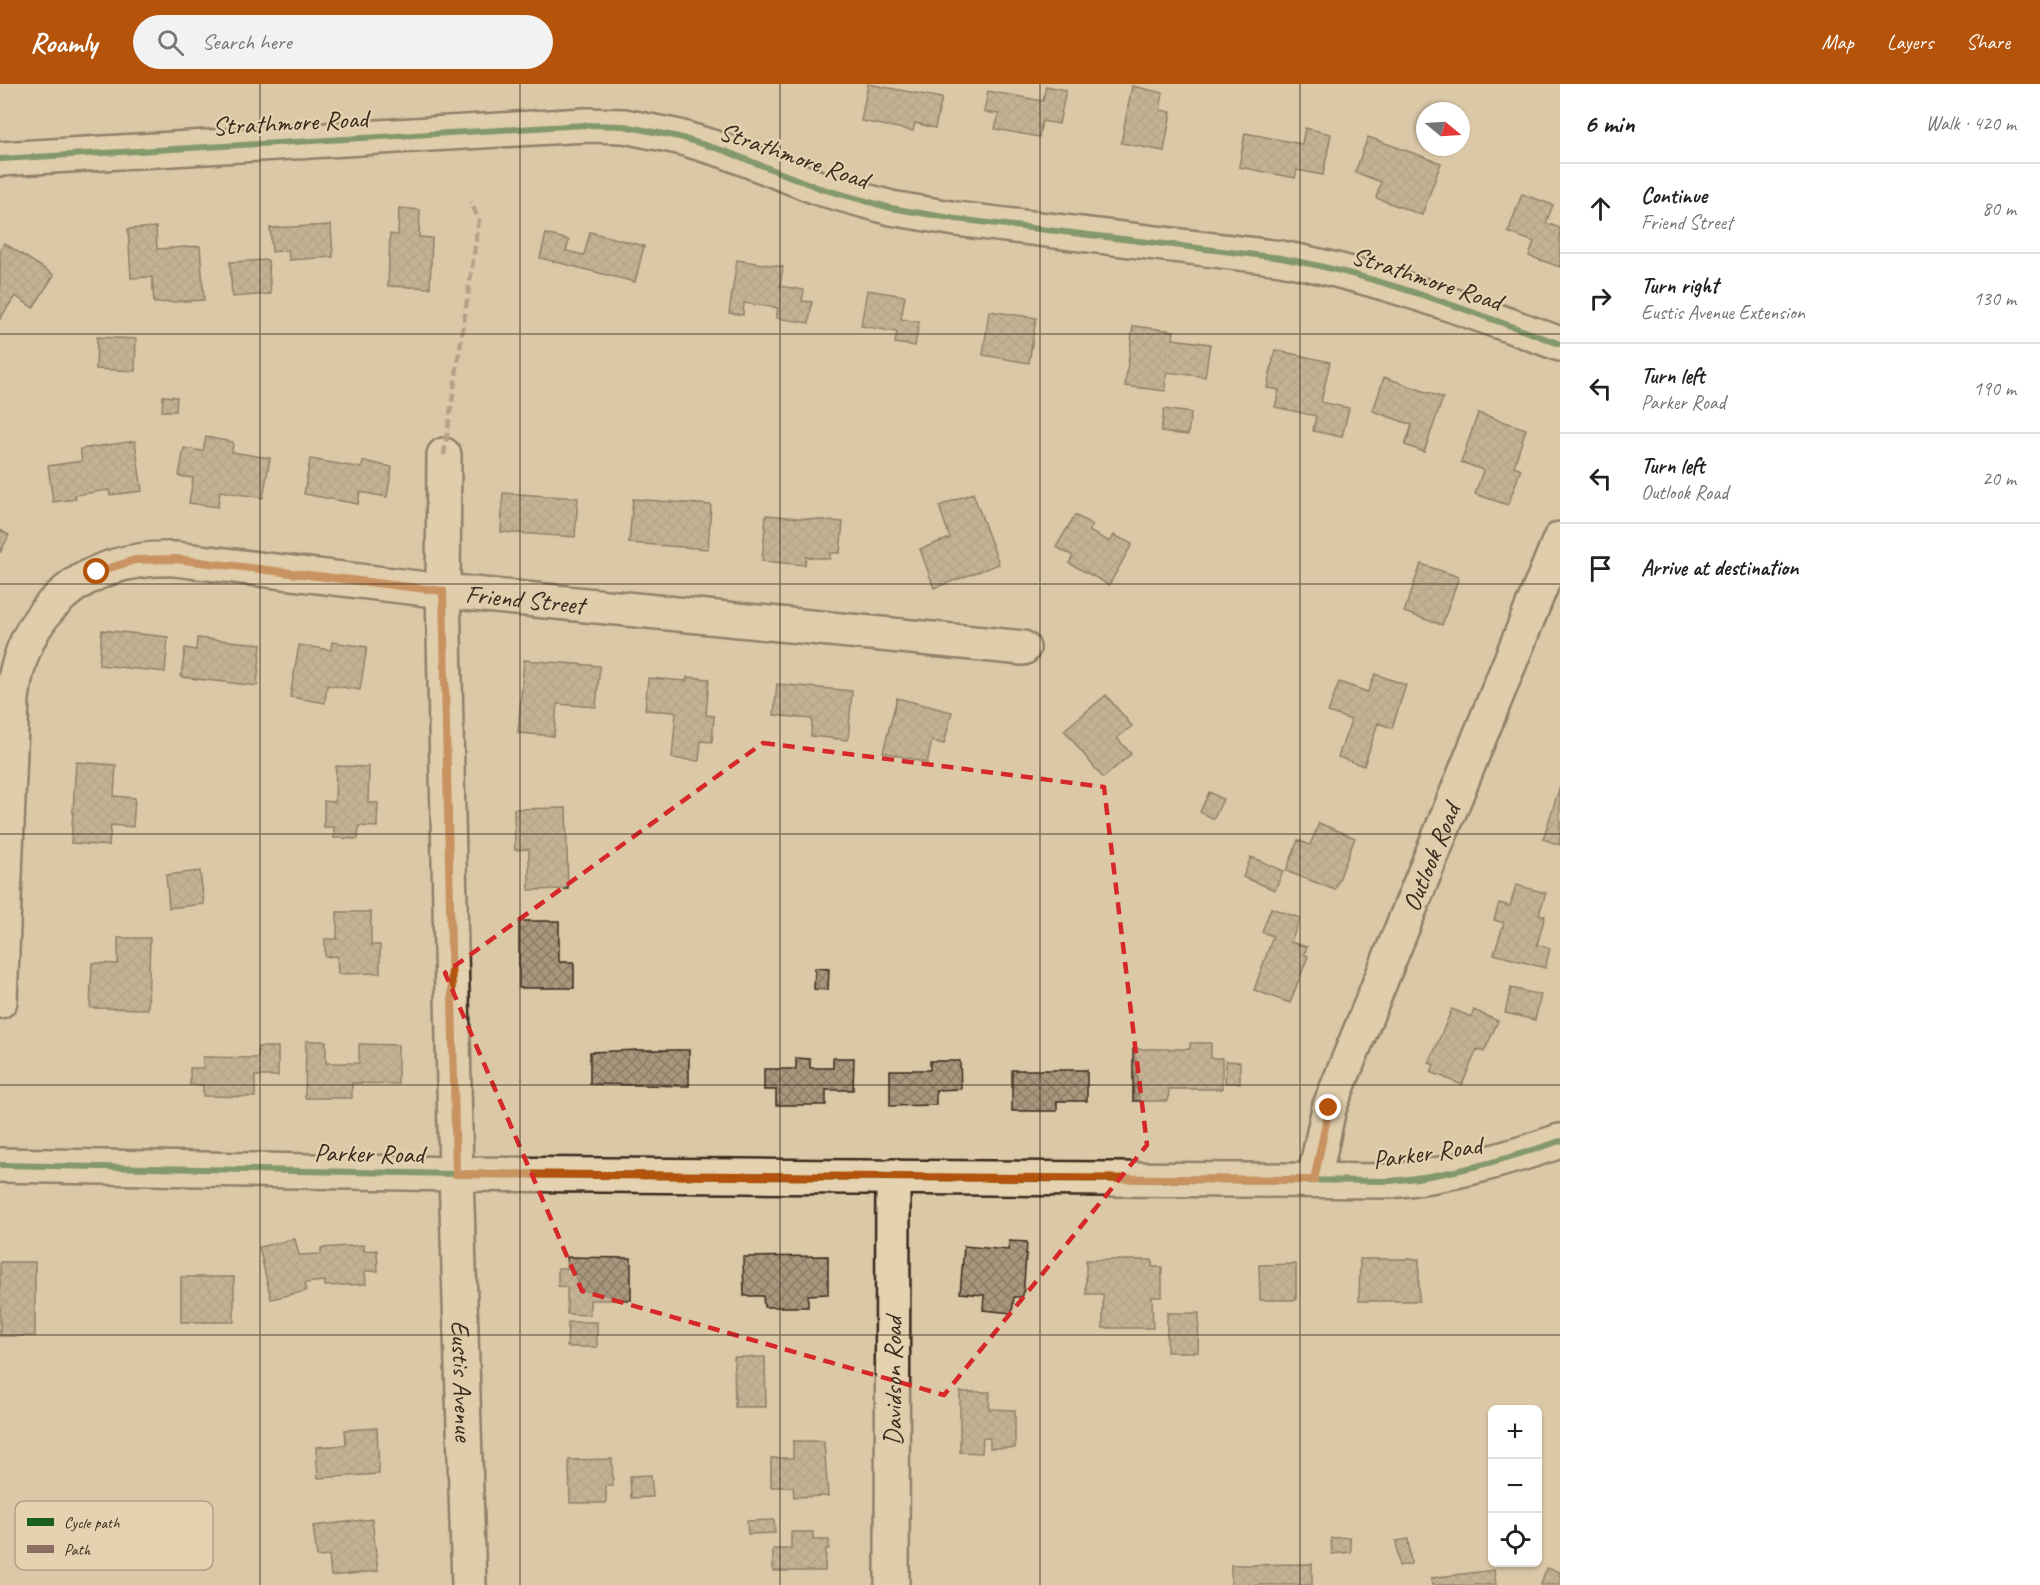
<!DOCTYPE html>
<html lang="en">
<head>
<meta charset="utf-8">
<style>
	:root { --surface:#fff; --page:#f2f2f2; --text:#202124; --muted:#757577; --line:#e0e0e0; --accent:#b45309 }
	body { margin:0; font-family:Caveat,sans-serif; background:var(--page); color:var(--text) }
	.controls { position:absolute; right:18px; bottom:18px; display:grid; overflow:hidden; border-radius:9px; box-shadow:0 2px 4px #0004 }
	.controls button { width:54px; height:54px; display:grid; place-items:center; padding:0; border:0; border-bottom:2px solid var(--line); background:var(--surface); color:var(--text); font:30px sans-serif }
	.compass { position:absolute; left:1416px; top:18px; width:54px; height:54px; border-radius:50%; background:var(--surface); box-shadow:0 2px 4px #0004; rotate:108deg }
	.stop { position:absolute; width:18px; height:18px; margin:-14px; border:4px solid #b45309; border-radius:50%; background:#fff }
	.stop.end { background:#b45309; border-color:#fff; box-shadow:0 2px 6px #0008 }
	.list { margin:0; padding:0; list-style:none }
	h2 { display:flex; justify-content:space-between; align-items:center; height:78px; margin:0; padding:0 24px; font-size:26px }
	h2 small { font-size:20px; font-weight:400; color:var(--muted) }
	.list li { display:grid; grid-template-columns:39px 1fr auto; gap:18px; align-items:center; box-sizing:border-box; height:90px; padding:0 24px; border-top:2px solid var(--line) }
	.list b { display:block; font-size:22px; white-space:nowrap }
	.list p { margin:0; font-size:20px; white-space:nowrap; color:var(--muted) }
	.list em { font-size:20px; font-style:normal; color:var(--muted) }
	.icon { flex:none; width:33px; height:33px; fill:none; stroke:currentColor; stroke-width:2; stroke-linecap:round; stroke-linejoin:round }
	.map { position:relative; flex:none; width:1560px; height:1501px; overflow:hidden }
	header { display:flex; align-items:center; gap:36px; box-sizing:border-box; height:84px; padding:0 30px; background:var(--accent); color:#fff }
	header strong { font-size:28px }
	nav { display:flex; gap:33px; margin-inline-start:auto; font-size:21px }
	.search { width:420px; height:54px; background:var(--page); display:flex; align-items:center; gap:15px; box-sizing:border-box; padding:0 21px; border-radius:33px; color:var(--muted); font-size:22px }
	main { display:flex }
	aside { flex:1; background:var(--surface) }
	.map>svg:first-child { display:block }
	.building { fill:url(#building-cross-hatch); stroke:#3b2a1e; stroke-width:1.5 }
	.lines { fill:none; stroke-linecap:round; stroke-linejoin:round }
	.minor-casing { stroke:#3b2a1e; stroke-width:38 }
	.minor { stroke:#e5d2b0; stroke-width:33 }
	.quiet { stroke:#8d6e63; stroke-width:4.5; stroke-dasharray:9 4.5; stroke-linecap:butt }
	.cycleway-casing { stroke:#e5d2b0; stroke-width:10 }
	.cycleway { stroke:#1b5e20; stroke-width:6 }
	.route { stroke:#b45309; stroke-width:8 }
	.marked { fill:none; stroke:#d62828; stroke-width:4.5; stroke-dasharray:12 8; stroke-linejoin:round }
	.grid { fill:none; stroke:#3b2a1e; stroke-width:1.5; stroke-opacity:0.55 }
	.labels { text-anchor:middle; stroke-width:4.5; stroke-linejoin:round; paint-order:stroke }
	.street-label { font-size:26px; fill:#3b2a1e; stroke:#e5d2b0 }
	.key { fill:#e5d2b0; stroke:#b2a084; stroke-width:1.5 }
	.key-label { font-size:16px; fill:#3b2a1e }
</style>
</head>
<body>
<header>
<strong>Roamly</strong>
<div class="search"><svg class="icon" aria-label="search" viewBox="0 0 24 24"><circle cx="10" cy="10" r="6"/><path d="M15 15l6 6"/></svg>Search here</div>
<nav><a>Map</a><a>Layers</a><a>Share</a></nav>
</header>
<main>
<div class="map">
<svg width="1560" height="1501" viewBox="0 0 1560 1501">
	<defs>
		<pattern id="building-cross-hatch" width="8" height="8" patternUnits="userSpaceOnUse" patternTransform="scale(1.5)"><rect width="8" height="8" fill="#a9977d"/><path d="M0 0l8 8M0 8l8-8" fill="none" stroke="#8b7b66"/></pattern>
	</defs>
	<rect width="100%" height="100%" fill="#dbc8a7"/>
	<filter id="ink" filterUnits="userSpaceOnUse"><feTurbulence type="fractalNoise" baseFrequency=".0167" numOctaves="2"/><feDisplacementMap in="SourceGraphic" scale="12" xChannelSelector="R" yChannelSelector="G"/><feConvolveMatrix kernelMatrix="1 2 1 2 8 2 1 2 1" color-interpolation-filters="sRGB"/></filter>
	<g filter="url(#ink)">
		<path class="building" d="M868 0 942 14 935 44 915 39 913 47 861 37Z
			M1046 2 1066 6 1059 40 1042 37 1039 53 995 45 999 30 984 28 988 7 1043 17Z
			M1132 2 1163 9 1160 26 1171 28 1164 67 1121 59Z
			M1305 44 1331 50 1323 91 1297 86 1295 94 1239 83 1245 49 1302 60Z
			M1368 53 1441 79 1422 131 1376 114 1381 98 1355 88Z
			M1522 110 1553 121 1546 139 1560 144V183L1529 172 1534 158 1508 148Z
			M399 124 420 126 419 153 432 154 430 204 388 202 390 150 398 151Z
			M331 141 333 173 289 176 288 166 272 168 270 144Z
			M156 143 157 165 200 162 204 216 154 219 152 193 131 194 128 145Z
			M590 148 644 162 635 198 540 174 546 150 569 156 566 167 584 171Z
			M4 159 54 191 33 224 15 212 0 235V166Z
			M268 176 271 210 232 213 230 178Z
			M737 176 783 183 780 202 804 206 802 217 812 218 809 239 776 234 778 224 744 219 743 231 729 229Z
			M867 206 905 212 901 235 919 238 915 262 895 259 897 248 861 242Z
			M989 227 1036 234 1029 279 983 271Z
			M1133 242 1174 247 1173 255 1210 260 1205 293 1167 288 1165 307 1125 302Z
			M97 253 136 255 135 287 96 285Z
			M1275 266 1330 278 1321 318 1349 324 1342 353 1313 347 1316 332 1275 323 1279 306 1267 304Z
			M1384 293 1443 314 1424 368 1405 361 1412 341 1373 327Z
			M163 312 177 313 176 327H162Z
			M1164 325 1191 329 1188 351 1161 348Z
			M1478 329 1526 345 1514 382 1521 385 1508 421 1475 410 1483 386 1461 378Z
			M206 353 233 358 232 368 270 374 263 414 220 407 218 423 189 419 193 394 179 392 184 364 203 367Z
			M135 357 142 407 110 411 109 406 75 411 76 415 53 418 48 382 82 377 80 365Z
			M310 375 362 384 363 377 392 383 387 413 360 408 358 420 304 410Z
			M503 409 578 414 575 453 501 448Z
			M973 409 999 480 934 504 920 465 950 454 939 422Z
			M633 415 711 421 708 465 629 459Z
			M766 431 843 438 840 469H830V475L806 473 805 481 762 477Z
			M1075 431 1093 441 1089 447 1110 458 1114 451 1132 460 1109 501 1069 479 1073 472 1056 463Z
			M0 446 9 451 0 469Z
			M1421 480 1459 493 1442 541 1404 528Z
			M102 546 168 553 165 588 99 581Z
			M197 554 261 560 257 602 181 593 185 564 196 566Z
			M332 558 367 563 360 606 327 601 325 619 290 613 299 561 331 566Z
			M524 576 600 582 596 623 557 620 554 652 518 649Z
			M1375 590 1406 601 1392 644 1378 639 1364 682 1338 673 1351 636 1328 628 1339 598 1368 608Z
			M687 593 709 595 706 631 714 632 712 658 701 657 699 677 672 674 676 628 645 626 648 594 686 597Z
			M777 600 852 607 848 656 811 652 812 635 774 631Z
			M1106 611 1132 642 1117 654 1131 670 1103 694 1064 646Z
			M897 614 952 628 944 660 932 657 927 679 883 668Z
			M76 678 116 681 114 712 135 714 133 743 111 741 109 762 71 759Z
			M336 682 369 683 368 719H378L377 743 359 742 358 755 334 754V743H324V717L335 718Z
			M1560 702V761L1543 755Z
			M1209 708 1223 715 1214 735 1200 728Z
			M566 724 568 805 529 806V765L515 766 514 725Z
			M1319 739 1355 754 1335 806 1286 787 1298 756 1310 761Z
			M1251 773 1283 787 1275 806 1243 793Z
			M200 787 204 820 169 824 166 791Z
			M1516 801 1546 809 1539 830 1545 832 1537 861 1550 864 1545 884 1494 870 1504 839 1494 836 1499 819 1510 822Z
			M1271 824 1300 834 1291 858 1307 863 1304 870 1308 872 1290 919 1254 906 1273 852 1262 848Z
			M337 828H371V861H380V889L338 890 337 872 325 873V855H337Z
			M519 837H559V878H574V904H519Z
			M118 854H150L148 925 90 924 92 879 118 880Z
			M815 884 829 885 828 906 814 905Z
			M1511 904 1541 911 1535 936 1505 929Z
			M1452 925 1471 933 1474 926 1498 937 1484 968 1477 965 1462 1001 1431 988 1434 981 1429 979Z
			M306 957H326V979H359V960L398 961V1000L352 999V1014H305Z
			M1190 959H1211V974H1222V1005H1169L1168 1017H1133V965H1190Z
			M258 963H278V992H255V1013L203 1012V1001H190V984H203V973L258 974Z
			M639 966H689V1002L590 1000V968Z
			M796 974 810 975V984H833V974H854L853 1006H826V1021H776V1006H764V985H796Z
			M930 977H960L961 1005 936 1006V1021L890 1022V986H930Z
			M1226 977 1240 978V999H1225Z
			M1012 986H1087V1017H1057V1027H1012Z
			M295 1155 299 1171 321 1170V1164L364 1161V1167L377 1166 378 1187H365L366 1200 325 1202V1197L305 1199 306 1207 271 1215 259 1163Z
			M1009 1157 1027 1158 1023 1213H1014L1012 1229 983 1226 984 1211 960 1209 964 1162 1008 1166Z
			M828 1172V1210L808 1211V1223H764L763 1212H744L743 1173Z
			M567 1173 631 1174V1216H590V1231L567 1230V1203L558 1202V1184H567Z
			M1360 1175H1419V1217H1359Z
			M1086 1176H1152V1183H1162V1213H1152L1153 1244H1103V1210H1086Z
			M0 1178H35V1252H0Z
			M1296 1180V1216H1260L1259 1181Z
			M181 1193H234V1238H181Z
			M1167 1229H1199L1198 1268H1167Z
			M568 1238H597V1263H567Z
			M734 1273H765L766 1323H735Z
			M960 1308H990L989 1325 1015 1326V1364H990V1354H983L982 1369 960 1368Z
			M377 1344 379 1390 318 1394 316 1363 346 1361 345 1346Z
			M793 1357H824L828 1412 794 1413 793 1403H771V1374H793Z
			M612 1375 613 1402H606V1419H570L569 1376Z
			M651 1391 653 1413 631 1414 630 1392Z
			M372 1435 378 1487 331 1492 329 1472 317 1473 313 1442Z
			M774 1436 775 1449 748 1450 747 1437Z
			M791 1448H813V1456H829V1465H826L825 1487H773V1465H791Z
			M1350 1453 1351 1468 1332 1470 1331 1454Z
			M1408 1455 1411 1480 1399 1482 1396 1457Z
			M1312 1480V1501H1231V1481Z
			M1546 1484 1560 1488V1501H1541Z
			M1494 1486 1496 1501H1432L1431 1494Z"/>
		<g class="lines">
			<g class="minor-casing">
				<g id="minor">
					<path d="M0 75 585 41 624 42 679 53 725 67 819 104 891 124 956 135 1281 174C1378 192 1468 226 1560 260"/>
					<path id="s1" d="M444 371 443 507 456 1090 469 1501"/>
					<path id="s2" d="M0 917 12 615C21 525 85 472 175 475L443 507 1023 564"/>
					<path d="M0 1081 456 1090 1390 1097C1449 1092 1504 1076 1560 1057"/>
					<path id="s3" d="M1314 1096 1329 1024 1560 455"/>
					<path id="s4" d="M892 1501 893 1092"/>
				</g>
			</g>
			<use href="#minor" class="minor"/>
			<path class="quiet" d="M444 371 479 136 471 118"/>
			<g class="cycleway-casing">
				<path id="cycleway" d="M0 75 585 41 624 42 679 53 725 67 819 104 891 124 956 135 1281 174C1378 192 1468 226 1560 260
					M0 1081 456 1090 1390 1097C1449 1092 1504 1076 1560 1057"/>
			</g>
			<use href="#cycleway" class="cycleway"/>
		</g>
	</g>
	<g class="lines" filter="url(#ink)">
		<path class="route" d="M97 488 135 476 175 475 443 507 456 1090 1314 1096 1329 1024"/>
	</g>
	<path d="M0 0H1560V1501H0ZM763 659 1104 703 1147 1061 944 1311 582 1207 445 889Z" fill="#dbc8a7" fill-opacity=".55" fill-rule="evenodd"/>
	<path class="marked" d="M763 659 1104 703 1147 1061 944 1311 582 1207 445 889Z"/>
	<path class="grid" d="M260 0V1501M520 0V1501M780 0V1501M1040 0V1501M1300 0V1501M0 250H1560M0 500H1560M0 750H1560M0 1001H1560M0 1251H1560"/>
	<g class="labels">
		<g class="street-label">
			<text transform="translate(290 38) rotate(-3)" y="9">Strathmore Road</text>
			<text transform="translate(794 71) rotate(19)" y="9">Strathmore Road</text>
			<text transform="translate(1427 194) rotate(18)" y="9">Strathmore Road</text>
			<text dy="9" stroke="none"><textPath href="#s2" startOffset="894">Friend Street</textPath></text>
			<text dy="9" stroke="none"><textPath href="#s3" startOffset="344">Outlook Road</textPath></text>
			<text transform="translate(1427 1068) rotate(-8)" y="9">Parker Road</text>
			<text transform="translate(369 1069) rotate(1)" y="9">Parker Road</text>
			<text dy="9" stroke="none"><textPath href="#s1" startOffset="926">Eustis Avenue</textPath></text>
			<text dy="9" stroke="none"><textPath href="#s4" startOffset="204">Davidson Road</textPath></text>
		</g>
	</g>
	<rect x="15" y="1417" width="198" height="69" rx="9" class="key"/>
	<rect x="27" y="1434" width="27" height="8" fill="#1b5e20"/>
	<rect x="27" y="1461" width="27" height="8" fill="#8d6e63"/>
	<g class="key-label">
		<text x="64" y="1444">Cycle path</text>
		<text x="64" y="1471">Path</text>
	</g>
</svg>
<div class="controls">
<button>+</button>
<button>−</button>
<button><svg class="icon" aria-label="locate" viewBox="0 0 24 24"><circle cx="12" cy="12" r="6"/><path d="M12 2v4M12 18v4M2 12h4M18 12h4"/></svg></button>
</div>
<svg class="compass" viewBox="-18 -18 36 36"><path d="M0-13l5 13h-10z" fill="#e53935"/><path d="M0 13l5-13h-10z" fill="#757577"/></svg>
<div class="stop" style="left:97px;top:488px"></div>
<div class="stop end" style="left:1329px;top:1024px"></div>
</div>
<aside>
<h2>6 min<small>Walk · 420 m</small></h2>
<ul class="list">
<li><svg class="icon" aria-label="ahead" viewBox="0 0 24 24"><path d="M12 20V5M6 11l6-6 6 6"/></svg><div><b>Continue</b><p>Friend Street</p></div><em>80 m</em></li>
<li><svg class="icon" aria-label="right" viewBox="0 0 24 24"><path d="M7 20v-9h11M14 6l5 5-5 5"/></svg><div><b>Turn right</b><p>Eustis Avenue Extension</p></div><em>130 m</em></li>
<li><svg class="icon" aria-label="left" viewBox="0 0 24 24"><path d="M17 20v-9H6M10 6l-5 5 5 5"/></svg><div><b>Turn left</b><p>Parker Road</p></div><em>190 m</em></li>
<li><svg class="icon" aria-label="left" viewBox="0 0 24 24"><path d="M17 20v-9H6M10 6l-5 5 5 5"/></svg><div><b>Turn left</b><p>Outlook Road</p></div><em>20 m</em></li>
<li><svg class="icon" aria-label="arrive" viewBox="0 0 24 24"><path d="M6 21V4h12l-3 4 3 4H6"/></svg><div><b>Arrive at destination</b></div></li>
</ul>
</aside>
</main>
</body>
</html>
